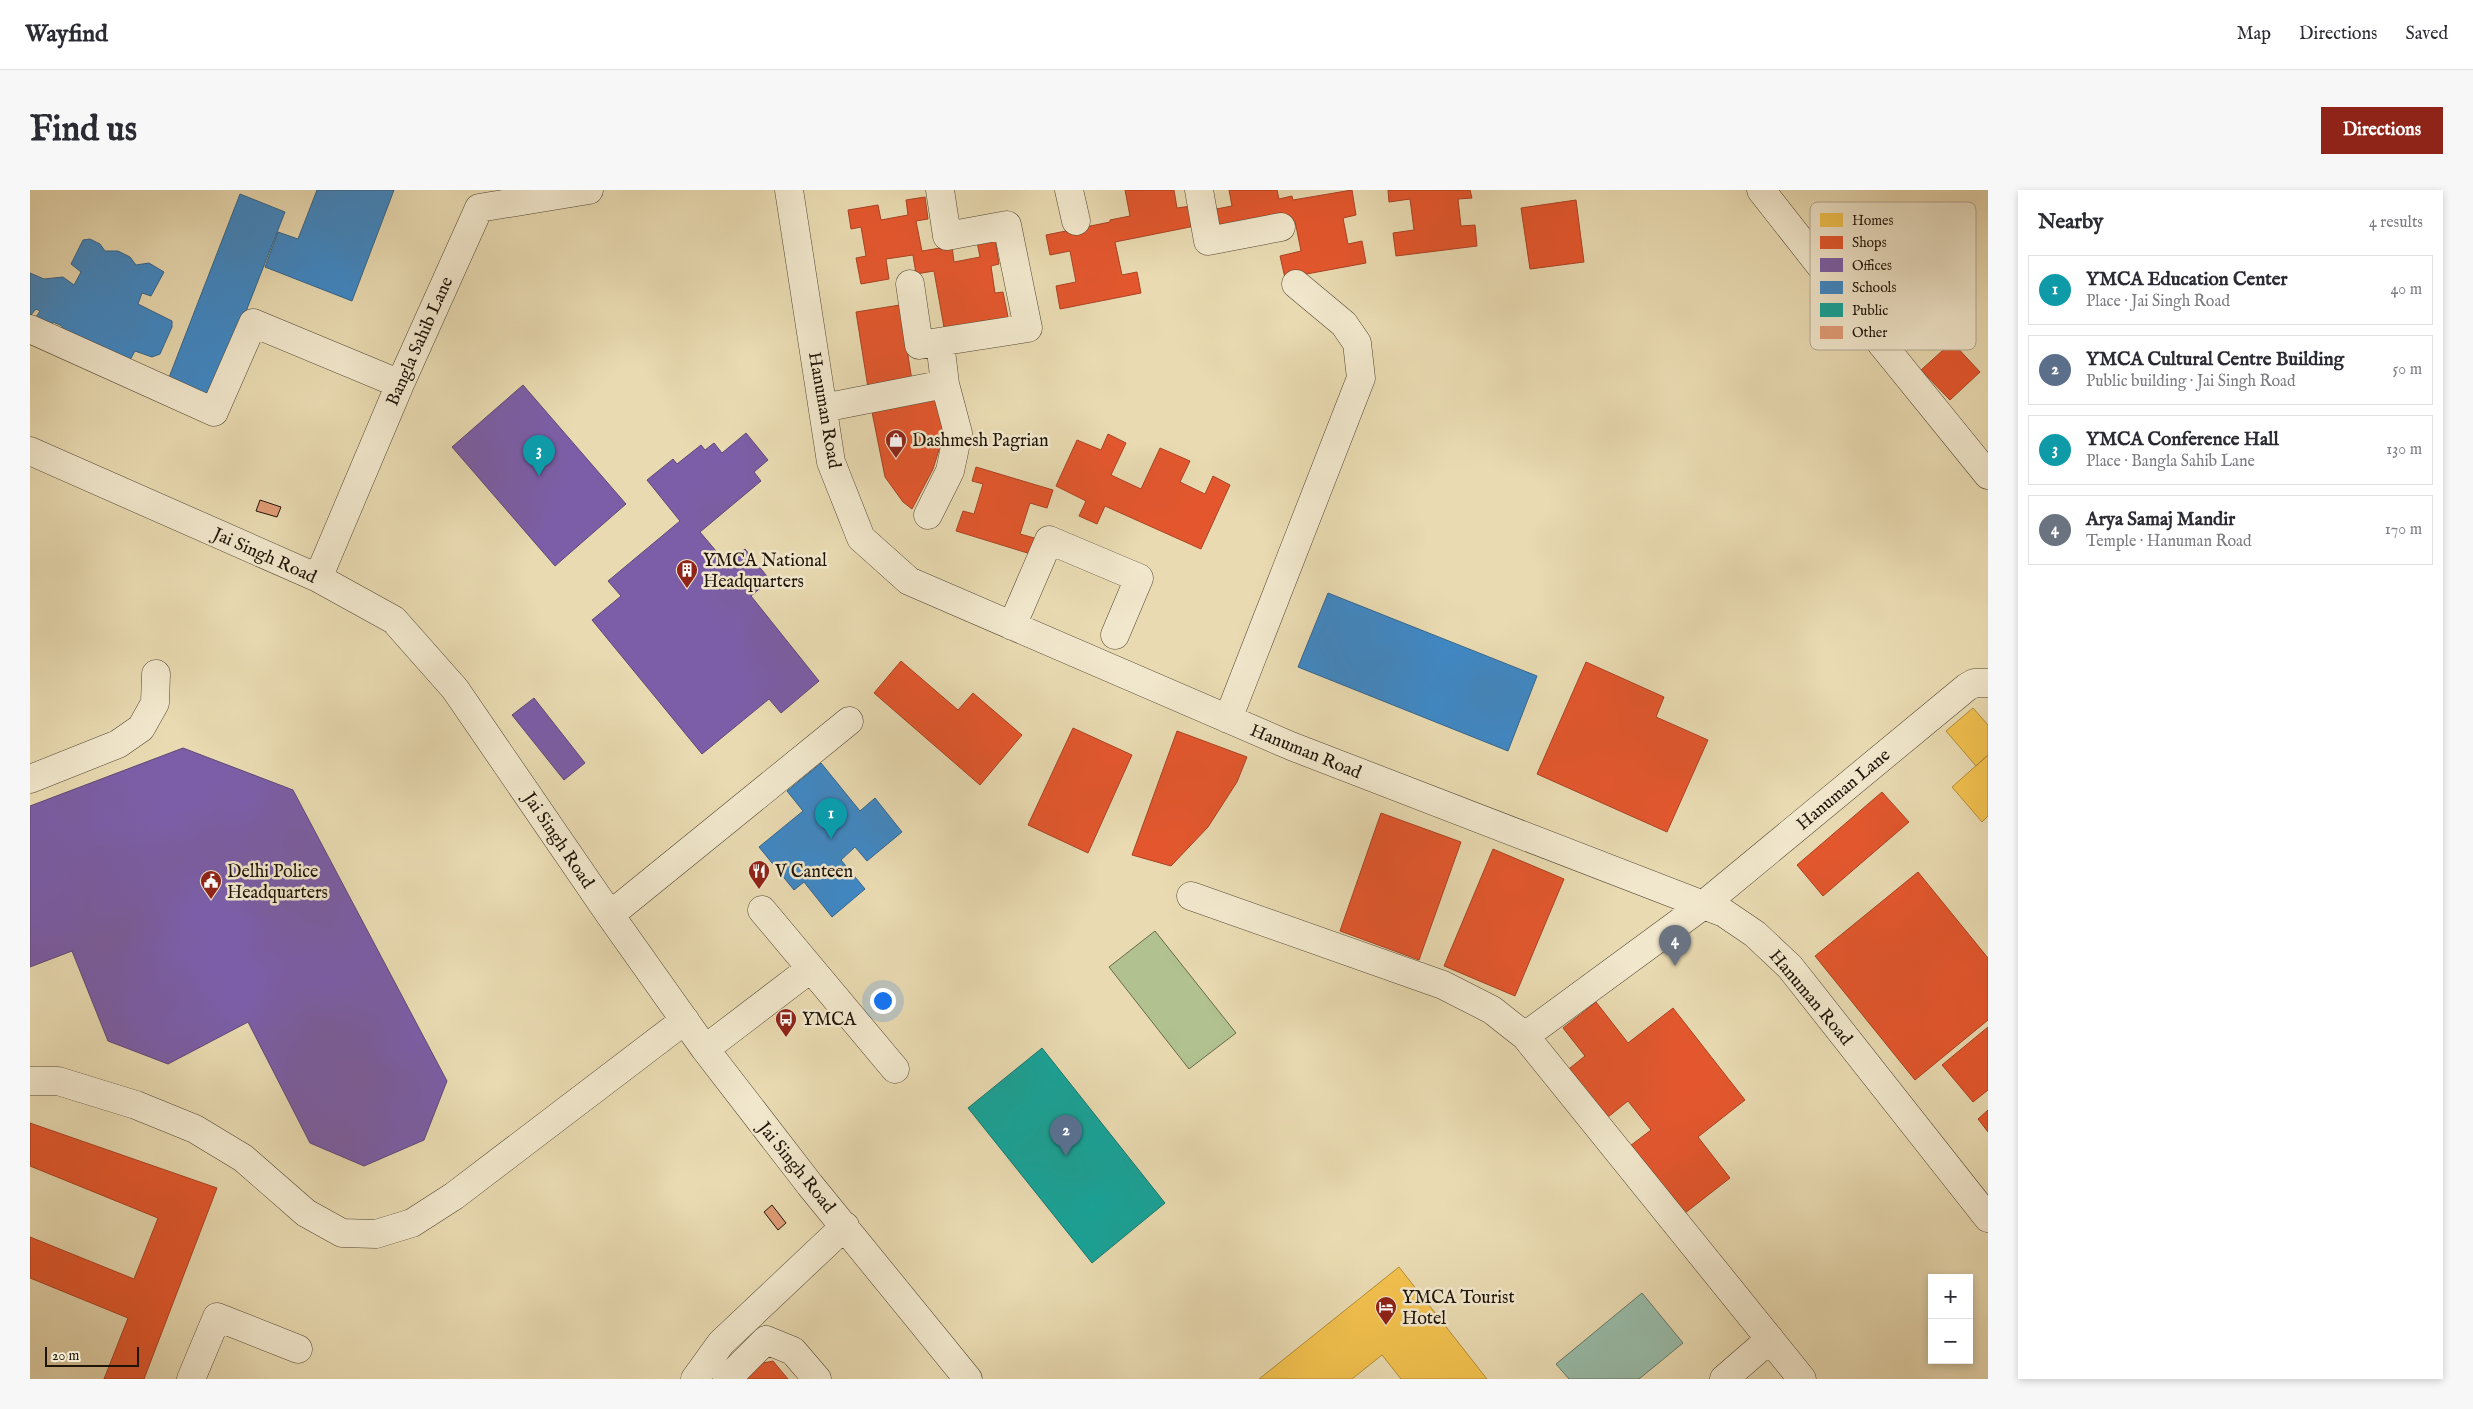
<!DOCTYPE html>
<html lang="en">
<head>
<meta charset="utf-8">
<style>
	:root { --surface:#fff; --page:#f7f7f7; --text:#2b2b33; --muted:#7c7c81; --line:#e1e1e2; --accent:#8f2418 }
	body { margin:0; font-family:"IM FELL English",serif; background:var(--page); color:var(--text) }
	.controls { position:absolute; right:15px; bottom:15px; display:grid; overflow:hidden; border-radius:0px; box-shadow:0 2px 8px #0003 }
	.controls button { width:45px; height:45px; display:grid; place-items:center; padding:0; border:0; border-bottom:1px solid var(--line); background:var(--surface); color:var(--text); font:25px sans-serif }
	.scale { position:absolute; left:15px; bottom:12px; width:94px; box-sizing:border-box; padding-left:5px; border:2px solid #1e1408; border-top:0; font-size:14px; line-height:18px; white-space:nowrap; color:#1e1408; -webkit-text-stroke:4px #f1e7cc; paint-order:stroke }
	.you { position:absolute; left:852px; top:810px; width:18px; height:18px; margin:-12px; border:4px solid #fff; border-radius:50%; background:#1a73e8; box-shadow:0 0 0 8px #1a73e833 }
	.badge { display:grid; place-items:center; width:32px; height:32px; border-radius:50%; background:var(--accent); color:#fff; font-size:16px; font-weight:700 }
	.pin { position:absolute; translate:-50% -41px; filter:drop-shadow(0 1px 2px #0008) }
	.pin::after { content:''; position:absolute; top:26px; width:18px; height:15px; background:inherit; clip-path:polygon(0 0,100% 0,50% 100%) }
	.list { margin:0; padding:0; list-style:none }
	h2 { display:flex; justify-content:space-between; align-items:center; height:65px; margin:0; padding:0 20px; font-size:21px }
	h2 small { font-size:16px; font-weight:400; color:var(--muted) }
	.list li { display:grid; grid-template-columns:32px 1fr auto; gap:15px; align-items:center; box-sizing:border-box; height:70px; margin:0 10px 10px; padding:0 10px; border:1px solid var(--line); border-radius:0px }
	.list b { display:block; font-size:19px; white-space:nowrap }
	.list p { margin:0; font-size:16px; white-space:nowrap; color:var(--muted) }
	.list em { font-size:16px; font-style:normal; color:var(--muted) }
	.map { position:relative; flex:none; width:1958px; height:1189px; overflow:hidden; border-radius:0px }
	header { display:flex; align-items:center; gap:30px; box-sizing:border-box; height:70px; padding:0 25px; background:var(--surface); border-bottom:1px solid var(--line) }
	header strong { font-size:24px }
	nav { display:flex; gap:28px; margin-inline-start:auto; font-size:18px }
	.intro { display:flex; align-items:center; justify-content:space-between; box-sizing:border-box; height:120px; padding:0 30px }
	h1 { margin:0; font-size:35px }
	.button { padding:12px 22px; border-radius:0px; background:var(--accent); color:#fff; font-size:18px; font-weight:700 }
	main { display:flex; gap:30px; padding:0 30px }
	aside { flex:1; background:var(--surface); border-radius:0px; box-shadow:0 2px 8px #0003 }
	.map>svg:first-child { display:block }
	.green { fill:#b1c190; stroke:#686a4c }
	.water { fill:#98bba8; stroke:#677868 }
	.homes { fill:#f2c14e; stroke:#b28d39 }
	.shops { fill:#e4572e; stroke:#a94323 }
	.offices { fill:#7b5ea7; stroke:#5f4877 }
	.schools { fill:#3f88c5; stroke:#35658c }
	.public { fill:#17a398; stroke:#19786d }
	.building { fill:#e09b75; stroke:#1e1408 }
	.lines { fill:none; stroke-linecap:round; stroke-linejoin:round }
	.minor-casing { stroke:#514632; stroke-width:29 }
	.minor { stroke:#f1e7cc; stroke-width:28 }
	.labels { text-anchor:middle; stroke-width:5; stroke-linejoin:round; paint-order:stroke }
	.street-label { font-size:18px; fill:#1e1408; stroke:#f1e7cc }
	.poi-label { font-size:18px; fill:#1e1408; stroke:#f1e7cc; text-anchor:start }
	.key { fill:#f1e7cc; stroke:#b2a891; stroke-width:1 }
	.key-label { font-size:14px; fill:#1e1408 }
</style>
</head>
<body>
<header>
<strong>Wayfind</strong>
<nav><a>Map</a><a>Directions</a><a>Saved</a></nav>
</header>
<div class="intro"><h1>Find us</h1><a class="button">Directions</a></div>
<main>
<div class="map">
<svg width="1958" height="1189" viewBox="0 0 1958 1189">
	<rect width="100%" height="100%" fill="#e9dab1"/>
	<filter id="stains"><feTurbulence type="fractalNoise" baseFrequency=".004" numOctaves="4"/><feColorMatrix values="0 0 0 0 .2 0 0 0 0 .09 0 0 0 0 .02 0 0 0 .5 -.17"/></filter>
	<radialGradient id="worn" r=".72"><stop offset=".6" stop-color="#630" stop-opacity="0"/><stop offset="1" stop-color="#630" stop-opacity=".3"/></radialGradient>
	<path class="green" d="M1125 741 1206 843 1159 879 1079 777Z"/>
	<path class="water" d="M1612 1103 1653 1153 1609 1189H1539L1526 1174Z"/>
	<path class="homes" d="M1943 518 1958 535V565L1946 576 1916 541Z
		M1958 565V626L1952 632 1922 597Z
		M1369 1077 1457 1189H1371L1352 1165 1322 1189H1229Z"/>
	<path class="shops" d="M1095 0H1144L1147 18 1161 16 1165 36 1085 52 1092 85 1107 82 1111 103 1030 119 1026 96 1046 92 1040 61 1020 65 1016 45 1080 32V30L1100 26Z
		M1199 0H1247L1249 9 1262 6 1263 10 1322 0 1326 25 1313 28 1318 54 1332 51 1336 73 1255 88 1250 66 1271 61 1265 31 1186 43 1181 20 1202 16Z
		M1358 0H1440L1442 8 1428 9 1431 36 1445 35 1447 56 1366 66 1363 43 1384 40 1380 9 1359 12Z
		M895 7 898 29 886 31 892 61 922 56 924 72 950 67 947 52 965 49 969 74 961 76 965 103 973 102 979 132 915 143 904 81 886 84 883 65 856 69 859 89 831 94 826 68 836 66 831 37 821 39 818 20 848 15 851 30 878 25 876 10Z
		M1546 10 1554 72 1500 79 1491 18Z
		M870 115 883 197 839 204 826 122Z
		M1922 152 1950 182 1920 210 1891 180Z
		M906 208 914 244 903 279 882 319 873 312 855 287 842 222Z
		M1078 244 1096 253 1081 285 1111 299 1130 258 1160 271 1150 292 1175 304 1183 286 1200 295 1171 359 1075 316 1067 334 1049 326 1056 311 1026 296 1047 250 1071 260Z
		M946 277 1023 300 1017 318 1000 313 990 344 1008 349 1004 365 926 341 933 321 944 324 953 294 942 291Z
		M871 471 928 520 943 503 992 545 950 595 844 503Z
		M1556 472 1634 507 1626 527 1678 550 1637 642 1507 584Z
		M1043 538 1102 565 1058 663 998 635Z
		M1147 541 1217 567 1207 592 1178 637 1141 676 1102 665Z
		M1852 602 1879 632 1793 706 1767 675Z
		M1351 623 1431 652 1389 770 1310 741Z
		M1463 659 1534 689 1485 806 1414 776Z
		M1888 682 1958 768V830L1885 890 1785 766Z
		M1566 812 1598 853 1643 818 1715 910 1668 947 1700 988 1650 1027 1596 959 1621 940 1598 911 1573 931 1535 882 1555 866 1533 838Z
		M1958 837V900L1943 912 1912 875Z
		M1958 920V942L1948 929Z
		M0 933 187 998 114 1189H74L98 1128 0 1088V1047L104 1089 128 1028 0 976Z
		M743 1171 758 1189H706L712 1177Z"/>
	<path class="offices" d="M493 195 596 314 525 376 422 257Z
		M716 243 738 270 724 282 731 291 670 342 697 374 715 359 740 390 721 406 789 491 751 523 739 509 672 564 562 430 591 406 578 391 650 331 617 290 643 269 647 274 671 255 675 260 684 253 692 263Z
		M504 508 555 573 534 590 482 525Z
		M153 558 263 600 417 891 394 950 334 976 280 953 218 832 138 874 78 851 42 761 0 777V616Z"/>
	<path class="schools" d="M287 0H364L322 111 235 77 248 42 268 49Z
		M210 4 255 22 182 208 138 190Z
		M60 49 70 54 75 61H88L100 67 106 75 119 73 134 82 121 106 112 103 108 114 142 131V137L130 164 122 167 105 161 100 170 31 143 32 136 23 132 20 142 4 130 10 121 6 119 0 126V83L14 89 33 87 44 95 51 82 41 74 53 50Z
		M1298 403 1507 486 1478 561 1268 477Z
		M791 573 830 621 845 608 872 642 837 671 825 657 811 670 835 699 802 727 774 692 764 700 729 657 773 621 757 601Z"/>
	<path class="public" d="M1012 858 1135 1013 1062 1073 938 918Z"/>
	<path class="building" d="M230 310 251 317 247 327 226 321Z
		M742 1015 756 1033 748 1040 734 1022Z"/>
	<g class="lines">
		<g class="minor-casing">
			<path id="minor" d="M759 0 801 272 831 348 879 391 1261 556 1694 723 1725 744 1760 777 1958 1028
				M1039 0 1046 31
				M1169 0 1178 51 1251 37
				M1731 0 1851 153 1958 285
				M880 94 889 155 998 138 977 35 917 46 910 0
				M0 139 184 222 223 133 370 194
				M793 218 915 194
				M0 261 288 388 364 430 425 499 580 725 675 859 780 995 938 1189
				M898 325 920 281 928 243 915 194 910 152
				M288 388 370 194 449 18 559 0
				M982 436 1019 350 1109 388 1085 445
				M1198 529 1331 188 1327 153 1314 134 1266 94
				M0 589 88 554 111 538 125 513 126 484
				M1161 706 1413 795 1462 820 1495 846 1772 1189
				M732 720 865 879
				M580 725 819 531
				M1495 846 1672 716 1937 497 1944 493H1958
				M675 859 780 779
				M0 891H28L106 915 165 939 213 968 276 1023 312 1043 346 1044 382 1033 424 1006 655 830
				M161 1189 187 1127 268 1159
				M665 1189 691 1153 815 1036
				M697 1189 736 1150 763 1161 787 1189
				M1694 1189 1740 1149"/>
		</g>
		<use href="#minor" class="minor"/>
	</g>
	<defs>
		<g id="shop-pin" transform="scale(1.125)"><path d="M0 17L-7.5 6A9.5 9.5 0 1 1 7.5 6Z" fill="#8f2418" stroke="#f1e7cc"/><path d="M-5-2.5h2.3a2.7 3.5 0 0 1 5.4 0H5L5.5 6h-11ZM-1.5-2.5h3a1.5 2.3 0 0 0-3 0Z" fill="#fff"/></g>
		<g id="building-pin" transform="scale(1.125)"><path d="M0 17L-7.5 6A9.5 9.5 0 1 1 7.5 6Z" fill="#8f2418" stroke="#f1e7cc"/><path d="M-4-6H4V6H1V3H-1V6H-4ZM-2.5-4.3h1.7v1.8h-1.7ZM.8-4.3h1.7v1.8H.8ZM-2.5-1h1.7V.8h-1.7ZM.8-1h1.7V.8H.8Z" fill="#fff"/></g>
		<g id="restaurant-pin" transform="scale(1.125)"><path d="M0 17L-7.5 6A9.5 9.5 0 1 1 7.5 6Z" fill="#8f2418" stroke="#f1e7cc"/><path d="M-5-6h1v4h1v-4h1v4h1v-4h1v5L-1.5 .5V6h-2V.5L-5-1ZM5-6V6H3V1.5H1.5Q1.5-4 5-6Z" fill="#fff"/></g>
		<g id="civic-pin" transform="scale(1.125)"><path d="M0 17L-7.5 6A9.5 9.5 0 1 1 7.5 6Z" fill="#8f2418" stroke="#f1e7cc"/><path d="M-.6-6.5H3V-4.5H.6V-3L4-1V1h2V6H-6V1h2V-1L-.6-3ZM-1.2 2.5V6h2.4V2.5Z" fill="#fff"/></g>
		<g id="bus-pin" transform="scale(1.125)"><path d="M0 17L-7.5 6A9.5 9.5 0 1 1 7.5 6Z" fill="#8f2418" stroke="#f1e7cc"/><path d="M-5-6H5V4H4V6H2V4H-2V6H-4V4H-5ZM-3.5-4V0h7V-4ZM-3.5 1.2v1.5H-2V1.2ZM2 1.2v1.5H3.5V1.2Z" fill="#fff"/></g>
		<g id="hotel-pin" transform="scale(1.125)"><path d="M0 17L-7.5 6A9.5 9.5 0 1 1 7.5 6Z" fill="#8f2418" stroke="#f1e7cc"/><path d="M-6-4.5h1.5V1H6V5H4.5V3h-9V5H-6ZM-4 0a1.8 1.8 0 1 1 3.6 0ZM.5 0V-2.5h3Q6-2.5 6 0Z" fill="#fff"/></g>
	</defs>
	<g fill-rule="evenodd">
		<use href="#shop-pin" x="866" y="250"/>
		<use href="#building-pin" x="657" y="380"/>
		<use href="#restaurant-pin" x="729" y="681"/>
		<use href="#civic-pin" x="181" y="691"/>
		<use href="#bus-pin" x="756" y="829"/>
		<use href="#hotel-pin" x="1356" y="1117"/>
	</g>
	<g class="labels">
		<g class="street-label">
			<text transform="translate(389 151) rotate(-66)" y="6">Bangla Sahib Lane</text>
			<text transform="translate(795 220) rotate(80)" y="6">Hanuman Road</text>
			<text transform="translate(235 365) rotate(24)" y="6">Jai Singh Road</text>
			<text transform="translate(1276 561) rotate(22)" y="6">Hanuman Road</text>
			<text transform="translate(1813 599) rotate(-40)" y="6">Hanuman Lane</text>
			<text transform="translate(529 650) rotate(56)" y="6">Jai Singh Road</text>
			<text transform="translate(1781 807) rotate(50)" y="6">Hanuman Road</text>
			<text transform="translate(767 977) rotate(51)" y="6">Jai Singh Road</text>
		</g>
		<g class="poi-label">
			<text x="882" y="256">Dashmesh Pagrian</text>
			<text x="673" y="376">YMCA National<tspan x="673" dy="21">Headquarters</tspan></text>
			<text x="197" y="687">Delhi Police<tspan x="197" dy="21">Headquarters</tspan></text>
			<text x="745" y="687">V Canteen</text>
			<text x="772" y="835">YMCA</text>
			<text x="1372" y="1113">YMCA Tourist<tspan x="1372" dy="21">Hotel</tspan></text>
		</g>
	</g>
	<rect x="1780" y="12" width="166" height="148" rx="8" class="key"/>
	<rect x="1790" y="23" width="23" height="14" fill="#f2c14e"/>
	<rect x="1790" y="46" width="23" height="13" fill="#e4572e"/>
	<rect x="1790" y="68" width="23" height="14" fill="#7b5ea7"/>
	<rect x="1790" y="91" width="23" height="13" fill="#3f88c5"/>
	<rect x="1790" y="113" width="23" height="14" fill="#17a398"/>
	<rect x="1790" y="136" width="23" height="13" fill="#e09b75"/>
	<g class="key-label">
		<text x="1822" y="35">Homes</text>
		<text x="1822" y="57">Shops</text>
		<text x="1822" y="80">Offices</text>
		<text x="1822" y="102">Schools</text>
		<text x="1822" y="125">Public</text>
		<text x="1822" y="147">Other</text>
	</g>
	<rect width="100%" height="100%" filter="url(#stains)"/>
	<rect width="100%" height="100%" fill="url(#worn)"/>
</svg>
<div class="controls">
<button>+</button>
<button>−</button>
</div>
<div class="scale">20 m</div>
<div class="you"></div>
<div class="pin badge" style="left:801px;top:649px;background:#0f9aa8">1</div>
<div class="pin badge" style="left:1036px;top:966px;background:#5c6f8a">2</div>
<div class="pin badge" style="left:509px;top:286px;background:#0f9aa8">3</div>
<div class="pin badge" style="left:1645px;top:776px;background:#6b7280">4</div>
</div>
<aside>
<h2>Nearby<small>4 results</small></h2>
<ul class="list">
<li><span class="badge" style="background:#0f9aa8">1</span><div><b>YMCA Education Center</b><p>Place · Jai Singh Road</p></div><em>40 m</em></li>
<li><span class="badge" style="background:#5c6f8a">2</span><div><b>YMCA Cultural Centre Building</b><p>Public building · Jai Singh Road</p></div><em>50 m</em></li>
<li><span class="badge" style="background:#0f9aa8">3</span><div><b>YMCA Conference Hall</b><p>Place · Bangla Sahib Lane</p></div><em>130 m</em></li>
<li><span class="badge" style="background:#6b7280">4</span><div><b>Arya Samaj Mandir</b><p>Temple · Hanuman Road</p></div><em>170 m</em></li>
</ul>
</aside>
</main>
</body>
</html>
